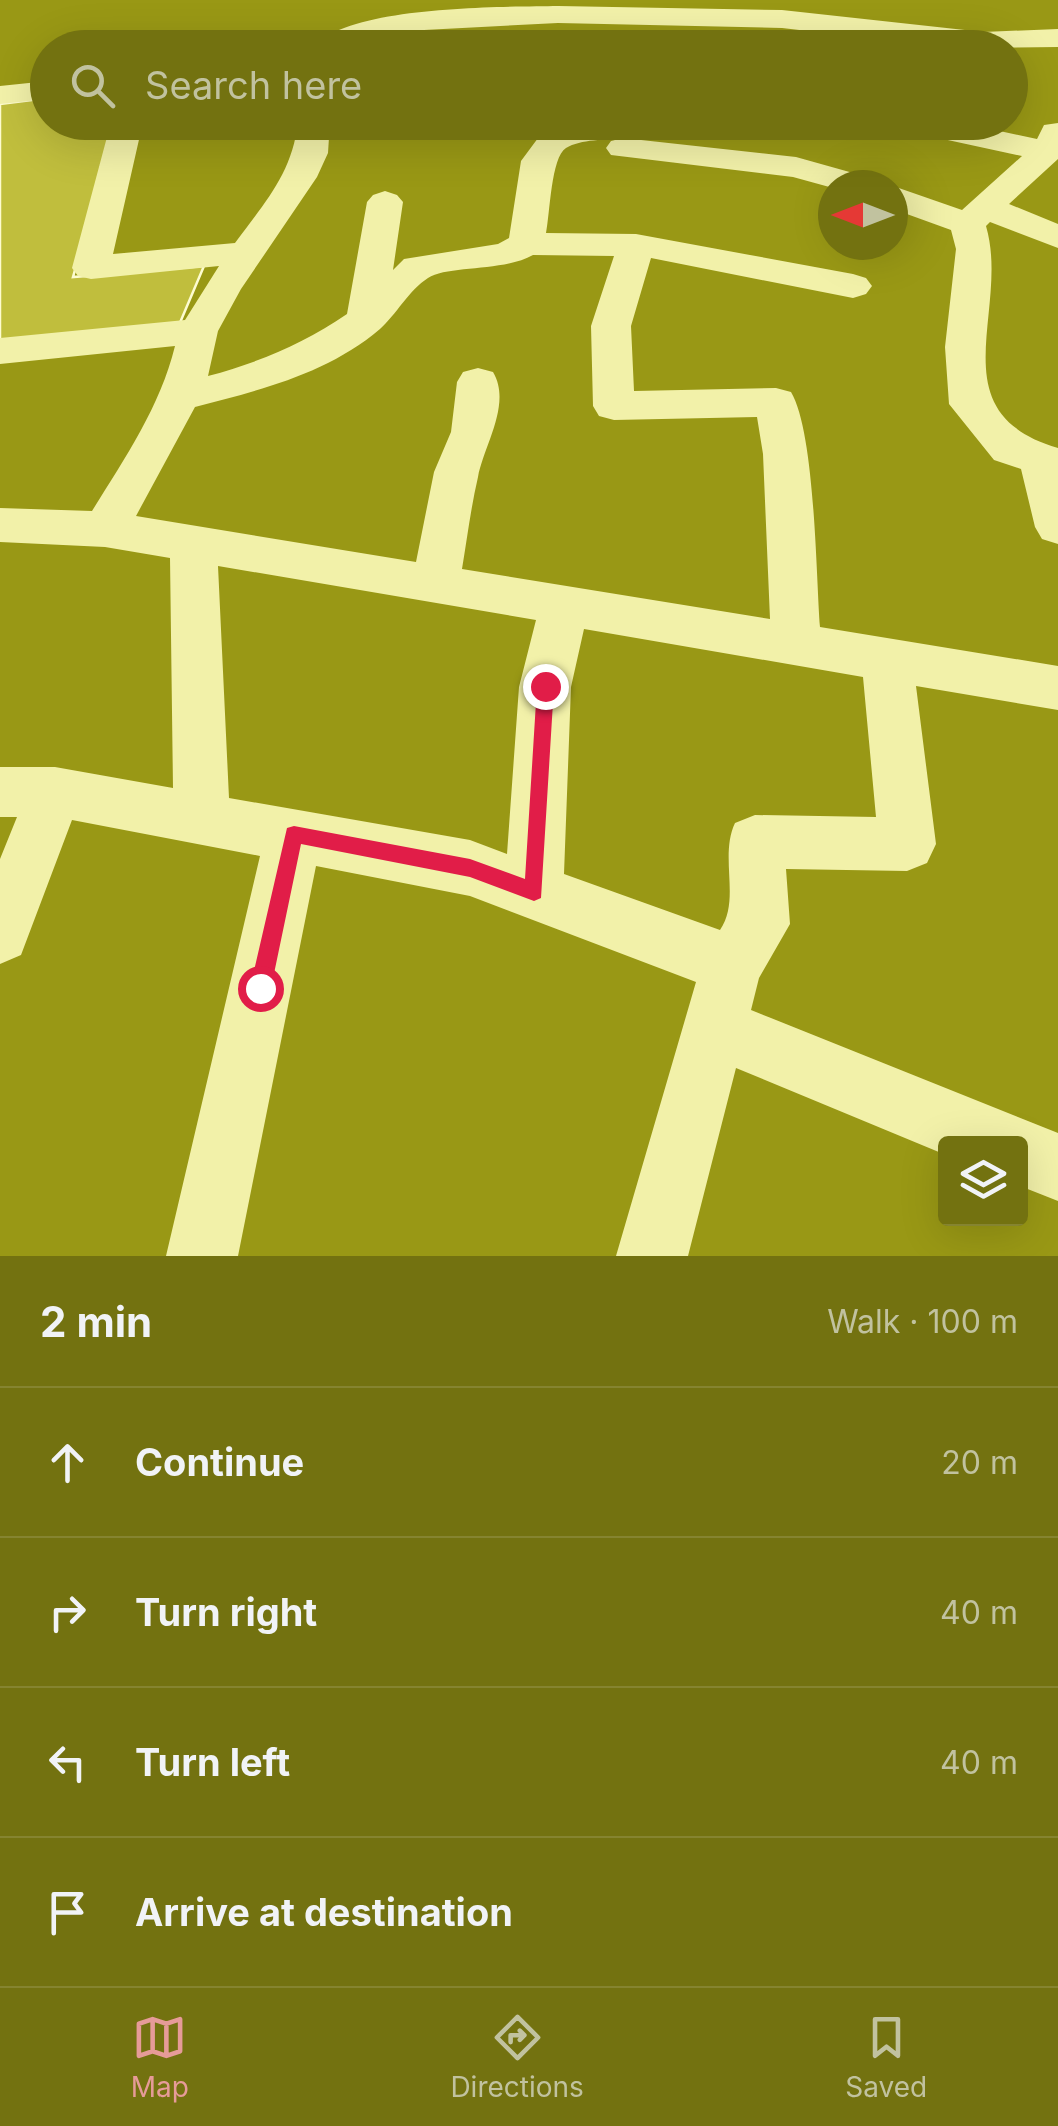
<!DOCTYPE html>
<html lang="en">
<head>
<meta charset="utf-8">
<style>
	:root { --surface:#737210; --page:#7b7a1e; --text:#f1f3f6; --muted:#c1c29f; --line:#858430; --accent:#e69b98 }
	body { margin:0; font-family:Inter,sans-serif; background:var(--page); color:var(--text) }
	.controls { position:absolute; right:30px; bottom:30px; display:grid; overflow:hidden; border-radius:10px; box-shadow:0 10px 40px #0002 }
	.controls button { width:90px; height:90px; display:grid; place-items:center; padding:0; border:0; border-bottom:2px solid var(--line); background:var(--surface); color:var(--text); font:50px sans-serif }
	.compass { position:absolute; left:818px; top:170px; width:90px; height:90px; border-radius:50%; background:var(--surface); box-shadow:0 10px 40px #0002; rotate:270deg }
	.stop { position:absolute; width:30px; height:30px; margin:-22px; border:8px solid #e11d48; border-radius:50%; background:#fff }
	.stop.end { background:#e11d48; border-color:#fff; box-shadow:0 2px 10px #0008 }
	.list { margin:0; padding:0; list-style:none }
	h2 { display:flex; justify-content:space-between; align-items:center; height:130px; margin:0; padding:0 40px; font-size:42px }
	h2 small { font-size:32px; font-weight:400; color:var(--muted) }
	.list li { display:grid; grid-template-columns:65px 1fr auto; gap:30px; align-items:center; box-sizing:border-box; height:150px; padding:0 40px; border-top:2px solid var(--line) }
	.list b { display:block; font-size:38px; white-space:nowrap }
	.list em { font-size:32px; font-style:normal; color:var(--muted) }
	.icon { flex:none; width:55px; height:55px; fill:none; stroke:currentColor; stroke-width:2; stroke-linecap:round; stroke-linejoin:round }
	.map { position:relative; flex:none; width:1058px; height:1256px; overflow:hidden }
	.search { position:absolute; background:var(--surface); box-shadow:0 10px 40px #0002; left:30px; right:30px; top:30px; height:110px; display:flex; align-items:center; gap:25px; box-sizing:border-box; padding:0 35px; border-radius:55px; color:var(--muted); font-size:38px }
	.sheet { height:730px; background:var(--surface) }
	nav { display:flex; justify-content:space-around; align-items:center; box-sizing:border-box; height:140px; border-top:2px solid var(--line); background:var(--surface); font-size:28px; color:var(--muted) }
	nav a { display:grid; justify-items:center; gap:5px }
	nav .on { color:var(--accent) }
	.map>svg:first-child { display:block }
	.building { fill:#c0be3d; stroke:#fdfcd0; stroke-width:2.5 }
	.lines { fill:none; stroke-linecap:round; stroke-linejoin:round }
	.minor { fill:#f2f1a9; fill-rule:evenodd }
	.route { fill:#e11d48 }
</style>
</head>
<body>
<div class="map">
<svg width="1058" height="1256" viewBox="0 0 1058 1256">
	<rect width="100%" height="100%" fill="#999815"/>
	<path class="building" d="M48 98V122H117L73 277 204 266 179 325 0 343V104Z"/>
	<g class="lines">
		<path class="minor" d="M558 6 782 10 983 32 1058 29V47L955 48 782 28 558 23 405 31 362 40 350 48H313C346 5 505 7 558 6Z
			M48 81V99L0 104V86Z
			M111 122H143L113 254 235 243C265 202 292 174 298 122H330L328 153 317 177 241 289 218 331 208 376C260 362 303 344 347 314L367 202 373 195 385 191 397 195 403 202 393 270 404 259 498 244 509 238 521 161 541 134 587 122H694L689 129 623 138 796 157 871 178 876 185H833V188L793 177 611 155 606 148 611 141 623 138C606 140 581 139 566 148 551 157 550 214 546 233L636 234 853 274 866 278 872 286 866 294 853 298 651 258 631 326 634 391 776 388 791 392C815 432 816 575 820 627L1058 666V710L916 686 936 844 927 863 907 871 786 869 790 924 759 978 751 1010 1058 1133V1201L1020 1186V1144H946V1155L736 1068 688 1256H616L696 982 470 896 316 866 238 1256H166L260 856 72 820 21 955 0 964V859L17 817H0V767H55L173 788 170 558 105 547 0 542V508L92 511C125 458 160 407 175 346L0 364V338L185 320 219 266 91 279 78 276 72 268ZM533 255 614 256 591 326 593 406 599 416 614 420 757 417 763 454 770 619 462 569C467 539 471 507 478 477 484 445 512 404 493 372L478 368 463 372 457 382 451 432 434 472 416 562 136 516 195 407C260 390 327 374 380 329 396 315 409 290 428 278 448 265 503 272 533 255ZM218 566 536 620 519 687 507 854 470 840 229 798ZM584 629 863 677 876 817 755 815 735 823C719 857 741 900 720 930L564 874 571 687Z
			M892 122H958L1037 139 1044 125 1058 123V159L1009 204 1058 224V248L990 222 986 226C1011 311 936 412 1058 448V544L1042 539 1035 527 1021 469 994 460 949 404 945 347 956 249 951 230 893 209V186L962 210 1022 156 897 129Z"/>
	</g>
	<path class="route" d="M545 679 554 686 541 898 534 901 470 877 301 844 271 988 268 995H253L250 988 287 828 294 826 470 859 525 879 537 686Z"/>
</svg>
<div class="controls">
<button><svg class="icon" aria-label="layers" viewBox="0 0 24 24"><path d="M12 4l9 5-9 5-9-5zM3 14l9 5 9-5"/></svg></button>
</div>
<svg class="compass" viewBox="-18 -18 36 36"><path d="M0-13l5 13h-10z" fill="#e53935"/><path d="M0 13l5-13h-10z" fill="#c1c29f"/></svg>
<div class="stop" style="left:260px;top:988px"></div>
<div class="stop end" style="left:545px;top:686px"></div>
<div class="search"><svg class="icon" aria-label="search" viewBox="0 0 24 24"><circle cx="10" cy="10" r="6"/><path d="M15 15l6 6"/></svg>Search here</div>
</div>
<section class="sheet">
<h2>2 min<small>Walk · 100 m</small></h2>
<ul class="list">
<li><svg class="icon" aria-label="ahead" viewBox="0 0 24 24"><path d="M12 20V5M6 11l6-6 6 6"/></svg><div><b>Continue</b></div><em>20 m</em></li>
<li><svg class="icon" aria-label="right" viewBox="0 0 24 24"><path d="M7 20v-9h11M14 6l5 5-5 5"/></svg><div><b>Turn right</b></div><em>40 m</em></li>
<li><svg class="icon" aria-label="left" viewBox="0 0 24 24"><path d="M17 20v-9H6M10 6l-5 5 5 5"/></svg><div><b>Turn left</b></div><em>40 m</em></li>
<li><svg class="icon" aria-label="arrive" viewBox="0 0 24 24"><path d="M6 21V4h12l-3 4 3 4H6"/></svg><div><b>Arrive at destination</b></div></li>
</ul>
</section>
<nav>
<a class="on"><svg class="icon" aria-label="map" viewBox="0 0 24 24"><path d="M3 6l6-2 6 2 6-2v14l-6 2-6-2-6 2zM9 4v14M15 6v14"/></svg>Map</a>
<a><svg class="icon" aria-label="directions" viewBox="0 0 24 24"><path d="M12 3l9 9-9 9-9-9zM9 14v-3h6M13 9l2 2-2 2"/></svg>Directions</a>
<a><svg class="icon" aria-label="saved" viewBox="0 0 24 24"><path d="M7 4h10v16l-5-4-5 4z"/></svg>Saved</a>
</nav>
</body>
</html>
